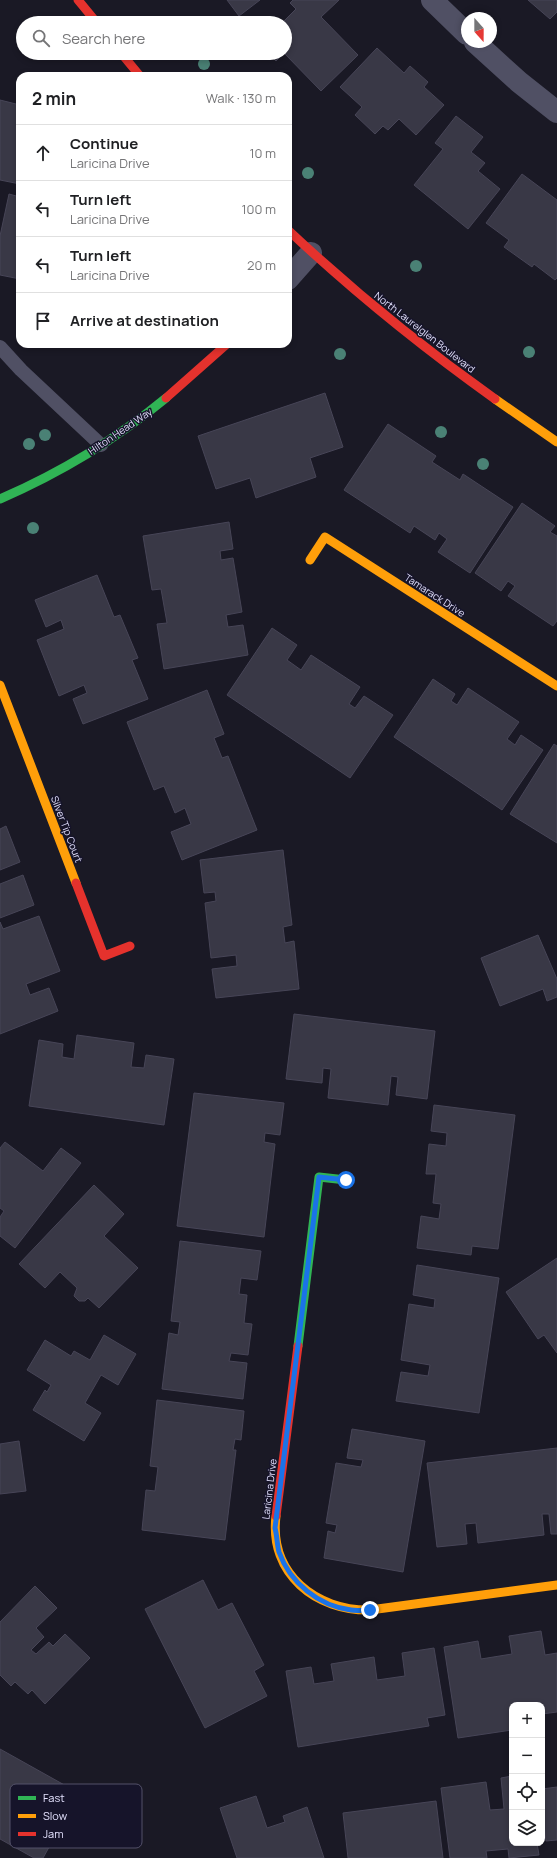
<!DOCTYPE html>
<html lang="en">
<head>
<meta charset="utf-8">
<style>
	:root { --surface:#fff; --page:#f2f2f2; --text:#202124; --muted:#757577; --line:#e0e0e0 }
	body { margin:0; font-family:Manrope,sans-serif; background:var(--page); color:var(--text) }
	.controls { position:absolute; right:12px; bottom:12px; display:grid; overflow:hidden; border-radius:8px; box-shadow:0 2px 6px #0003 }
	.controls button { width:36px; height:36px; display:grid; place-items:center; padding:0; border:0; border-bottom:1px solid var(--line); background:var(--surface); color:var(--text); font:20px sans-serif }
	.compass { position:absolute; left:461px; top:12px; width:36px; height:36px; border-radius:50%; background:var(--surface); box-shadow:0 2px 6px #0003; rotate:159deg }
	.stop { position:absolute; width:12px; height:12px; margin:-9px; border:3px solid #1a73e8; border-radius:50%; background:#fff }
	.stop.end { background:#1a73e8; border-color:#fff; box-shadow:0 1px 4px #0008 }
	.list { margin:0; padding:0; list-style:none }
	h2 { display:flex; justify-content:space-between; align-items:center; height:52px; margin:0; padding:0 16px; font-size:17px }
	h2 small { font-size:13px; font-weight:400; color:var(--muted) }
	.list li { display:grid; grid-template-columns:26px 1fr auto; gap:12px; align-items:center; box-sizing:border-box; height:56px; padding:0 16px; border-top:1px solid var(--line) }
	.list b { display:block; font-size:15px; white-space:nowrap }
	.list p { margin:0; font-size:13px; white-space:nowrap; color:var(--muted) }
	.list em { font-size:13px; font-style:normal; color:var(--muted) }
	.icon { flex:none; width:22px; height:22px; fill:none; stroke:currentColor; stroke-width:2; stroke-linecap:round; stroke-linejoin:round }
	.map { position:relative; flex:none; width:557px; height:1858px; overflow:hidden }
	.search { position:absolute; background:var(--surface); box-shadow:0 2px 6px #0003; left:16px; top:16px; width:276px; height:44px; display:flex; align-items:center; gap:10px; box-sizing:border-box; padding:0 14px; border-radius:22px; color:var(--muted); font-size:15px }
	.panel { position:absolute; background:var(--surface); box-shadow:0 2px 6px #0003; left:16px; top:72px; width:276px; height:276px; border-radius:12px }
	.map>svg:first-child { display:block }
	.building { fill:#393846; stroke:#474557 }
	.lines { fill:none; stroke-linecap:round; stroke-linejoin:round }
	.lane { stroke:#505064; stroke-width:14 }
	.street { stroke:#505064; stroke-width:22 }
	.fast { stroke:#30b455; stroke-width:9 }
	.slow { stroke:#ff9f0a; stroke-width:9 }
	.jam { stroke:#e5322d; stroke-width:9 }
	.tree { fill:#4a8175 }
	.route { stroke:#1a73e8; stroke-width:5 }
	.labels { text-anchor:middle; stroke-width:3; stroke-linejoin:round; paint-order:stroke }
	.street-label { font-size:10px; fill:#e2e0fc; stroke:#16142a }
	.key { fill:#16142a; stroke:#535169; stroke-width:1 }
	.key-label { font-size:11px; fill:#e2e0fc }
</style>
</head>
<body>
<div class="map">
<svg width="557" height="1858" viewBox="0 0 557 1858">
	<rect width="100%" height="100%" fill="#1a1925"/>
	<path class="building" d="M227 0H260L239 16Z
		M293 0H339L321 17 358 55 321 91 284 53 276 61 268 53H285V23H282L296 9 290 3Z
		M528 0H557V12L550 19Z
		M377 48 404 73 410 66 428 82 424 87 444 105 416 135 399 119 388 130 383 126 375 134 355 115 362 107 340 87Z
		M0 100 20 105V184L0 180Z
		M456 116 483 137 471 152 485 163 478 171 500 189 468 229 414 185 443 149 435 143Z
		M522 174 557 200V278L555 280 534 264 532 267 504 247 509 240 486 223Z
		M9 194 20 197V279L0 275V236Z
		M325 393 343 447 310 458 316 477 256 498 250 478 216 489 198 436Z
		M388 424 436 456 432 462 460 480 463 474 513 507 470 573 438 552 447 539 439 533 435 540 414 526 410 533 344 490Z
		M522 503 555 526 550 532 557 536V621L553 626 508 596 515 586 508 581 501 591 475 573Z
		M229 522 233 549 220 551 221 560 233 558 242 612 226 615 228 627 243 625 248 655 164 669 157 624 167 623 161 589 152 590 143 536Z
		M97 575 114 617 120 615 138 658 132 660 148 699 83 724 73 699 87 693 84 685 59 696 37 640 64 629 61 620 46 627 35 600Z
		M272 628 297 645 287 660 301 670 311 655 360 687 349 704 355 708 364 696 393 715 350 778 227 695Z
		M433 679 455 694 451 701 457 705 468 688 519 722 507 739 515 745 521 735 543 750 502 810 394 737Z
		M207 690 224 734 214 738 222 758 228 756 257 830 182 860 171 832 191 824 185 808 175 813 164 786 154 790 127 722Z
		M554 744 557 746V843L510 814Z
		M6 826 20 862 0 870V829Z
		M283 850 292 925 283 927 285 943 294 941 299 989 216 998 212 969 237 966 236 955 211 958 205 903 216 901 215 892 204 893 200 860Z
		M23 875 34 905 0 918V884Z
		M39 916 60 971 26 984 30 995 49 988 58 1011 0 1034V922L3 929Z
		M538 935 557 979V997L547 1001 543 989 500 1006 481 958Z
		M294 1014 435 1031 427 1099 396 1095 398 1077 391 1076 388 1105 328 1098 331 1069 323 1068 322 1083 286 1079Z
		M77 1035 134 1043 131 1067 144 1068 146 1055 174 1059 164 1125 29 1106 39 1040 63 1044 62 1057 74 1059Z
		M194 1093 284 1103 280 1135 265 1133 264 1142 275 1144 264 1237 177 1226Z
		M434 1105 515 1115 498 1249 472 1246 471 1255 417 1248 421 1216 439 1219 441 1204 433 1203 436 1174H426L429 1144 446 1146 447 1133 431 1131Z
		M5 1142 43 1171 61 1148 81 1163 15 1248 0 1236V1217L4 1211 0 1208V1148Z
		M94 1185 124 1214 104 1236 138 1268 99 1308 88 1298 85 1301H79L74 1296 77 1288 60 1272 45 1288 19 1264Z
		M180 1241 261 1251 257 1280 241 1278 239 1294 247 1295 244 1323 252 1324 248 1355 231 1353 229 1361 247 1363 243 1399 162 1389 169 1333 178 1335 180 1322 171 1321Z
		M557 1258V1353L544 1335 538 1339 506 1292Z
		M417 1265 499 1278 479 1413 396 1401 401 1372 428 1376 430 1365 401 1360 409 1304 434 1308 435 1299 413 1295Z
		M104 1335 136 1354 118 1385 101 1375 85 1403 101 1413 84 1441 33 1410 45 1390 47 1392 51 1385 27 1370 45 1340 71 1356 74 1351 90 1360Z
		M157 1400 244 1411 241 1440 235 1439 233 1450H236L225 1540 142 1530 146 1490 155 1491 158 1467 150 1466Z
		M352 1429 425 1441 403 1572 324 1558 328 1531 335 1533 337 1525 326 1523 336 1463 361 1467 363 1460 347 1458Z
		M19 1441 26 1491 0 1494V1444Z
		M557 1448V1534H551L549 1514H542L544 1535 478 1543 476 1523 465 1524 467 1544 437 1547 427 1463Z
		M203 1580 218 1610 232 1603 264 1665 254 1671 267 1696 205 1728 145 1609Z
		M35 1586 57 1608 36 1628 44 1637 31 1650 36 1654 49 1642 53 1646 65 1634 90 1658 45 1704 32 1690 28 1694 15 1682 11 1686 0 1675V1622Z
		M541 1631 545 1655 557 1653V1712L542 1714V1705H512V1730L458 1738 444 1647 478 1641 481 1659 512 1654 509 1636Z
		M434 1648 445 1715 427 1718 429 1726 298 1747 286 1671 311 1667 314 1684 334 1681 331 1664 374 1657 377 1680 405 1676 402 1653Z
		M0 1749 68 1787 52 1816 63 1822 43 1858H34L0 1839Z
		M512 1776V1843H537L539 1855 509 1858 508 1849 486 1851 487 1858H450L441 1788 486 1782 490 1810 504 1809 501 1778Z
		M557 1787V1840L546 1841 542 1807V1789Z
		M256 1796 267 1828 285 1822 283 1816 307 1807 324 1858H237L220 1808Z
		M436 1801 443 1858H348L343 1813Z"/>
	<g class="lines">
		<path class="lane" d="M0 347 21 370 101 445"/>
		<path class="street" d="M432 0 467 34
			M475 42 519 82 557 112
			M288 279 311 253"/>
		<path class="fast" d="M0 499C60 473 115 440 166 398
			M298 1346 319 1177 346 1180"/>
		<path class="slow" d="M495 399 557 442
			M310 560 325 537 557 686
			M0 685 76 883
			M276 1516C269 1574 316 1611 370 1610L557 1585"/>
		<path class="jam" d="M78 0 97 23
			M121 53 140 76
			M288 230C353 291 422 347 495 399
			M166 398 227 344
			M76 883 104 956 130 946
			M276 1516 298 1346"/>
	</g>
	<g class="tree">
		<circle cx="204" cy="64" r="6"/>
		<circle cx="308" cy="173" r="6"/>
		<circle cx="416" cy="266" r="6"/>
		<circle cx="529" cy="352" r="6"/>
		<circle cx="340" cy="354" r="6"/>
		<circle cx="441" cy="432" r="6"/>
		<circle cx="45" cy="435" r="6"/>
		<circle cx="29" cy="444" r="6"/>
		<circle cx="483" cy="464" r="6"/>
		<circle cx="33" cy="528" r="6"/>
	</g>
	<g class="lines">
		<path class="route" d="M346 1180 319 1177 275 1528C277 1535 277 1545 279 1552 290 1583 319 1606 351 1610 357 1611 364 1610 370 1610"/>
	</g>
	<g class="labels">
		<g class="street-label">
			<text transform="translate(425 332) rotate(38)" y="4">North Laurelglen Boulevard</text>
			<text transform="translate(120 431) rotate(-34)" y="4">Hilton Head Way</text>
			<text transform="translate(435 595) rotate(33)" y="4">Tamarack Drive</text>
			<text transform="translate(67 829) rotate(69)" y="4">Silver Tip Court</text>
			<text transform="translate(269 1489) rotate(-83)" y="4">Laricina Drive</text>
		</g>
	</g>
	<rect x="10" y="1784" width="132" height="64" rx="6" class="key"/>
	<rect x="18" y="1796" width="18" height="4" fill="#30b455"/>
	<rect x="18" y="1814" width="18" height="4" fill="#ff9f0a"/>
	<rect x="18" y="1832" width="18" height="4" fill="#e5322d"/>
	<g class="key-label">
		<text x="43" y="1802">Fast</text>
		<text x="43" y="1820">Slow</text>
		<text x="43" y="1838">Jam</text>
	</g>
</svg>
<div class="controls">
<button>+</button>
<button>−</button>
<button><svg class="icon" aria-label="locate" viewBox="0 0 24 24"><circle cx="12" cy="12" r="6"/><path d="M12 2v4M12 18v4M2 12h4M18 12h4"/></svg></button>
<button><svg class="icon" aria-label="layers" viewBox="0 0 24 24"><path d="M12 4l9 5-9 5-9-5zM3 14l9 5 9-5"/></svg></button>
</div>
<svg class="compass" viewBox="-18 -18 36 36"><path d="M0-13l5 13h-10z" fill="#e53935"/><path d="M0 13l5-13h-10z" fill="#757577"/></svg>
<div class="stop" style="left:346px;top:1180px"></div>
<div class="stop end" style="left:370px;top:1610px"></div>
<div class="search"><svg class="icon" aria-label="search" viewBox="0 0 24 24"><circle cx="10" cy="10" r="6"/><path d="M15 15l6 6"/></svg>Search here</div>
<section class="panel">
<h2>2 min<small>Walk · 130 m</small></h2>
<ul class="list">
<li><svg class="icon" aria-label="ahead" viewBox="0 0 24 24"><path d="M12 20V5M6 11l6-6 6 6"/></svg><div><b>Continue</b><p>Laricina Drive</p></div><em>10 m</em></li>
<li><svg class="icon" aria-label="left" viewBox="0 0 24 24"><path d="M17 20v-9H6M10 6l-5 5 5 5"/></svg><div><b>Turn left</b><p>Laricina Drive</p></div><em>100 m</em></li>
<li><svg class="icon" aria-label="left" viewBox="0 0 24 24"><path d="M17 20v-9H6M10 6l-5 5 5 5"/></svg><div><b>Turn left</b><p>Laricina Drive</p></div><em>20 m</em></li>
<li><svg class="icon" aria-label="arrive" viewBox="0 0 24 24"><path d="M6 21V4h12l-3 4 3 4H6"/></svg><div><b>Arrive at destination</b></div></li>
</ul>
</section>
</div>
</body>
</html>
